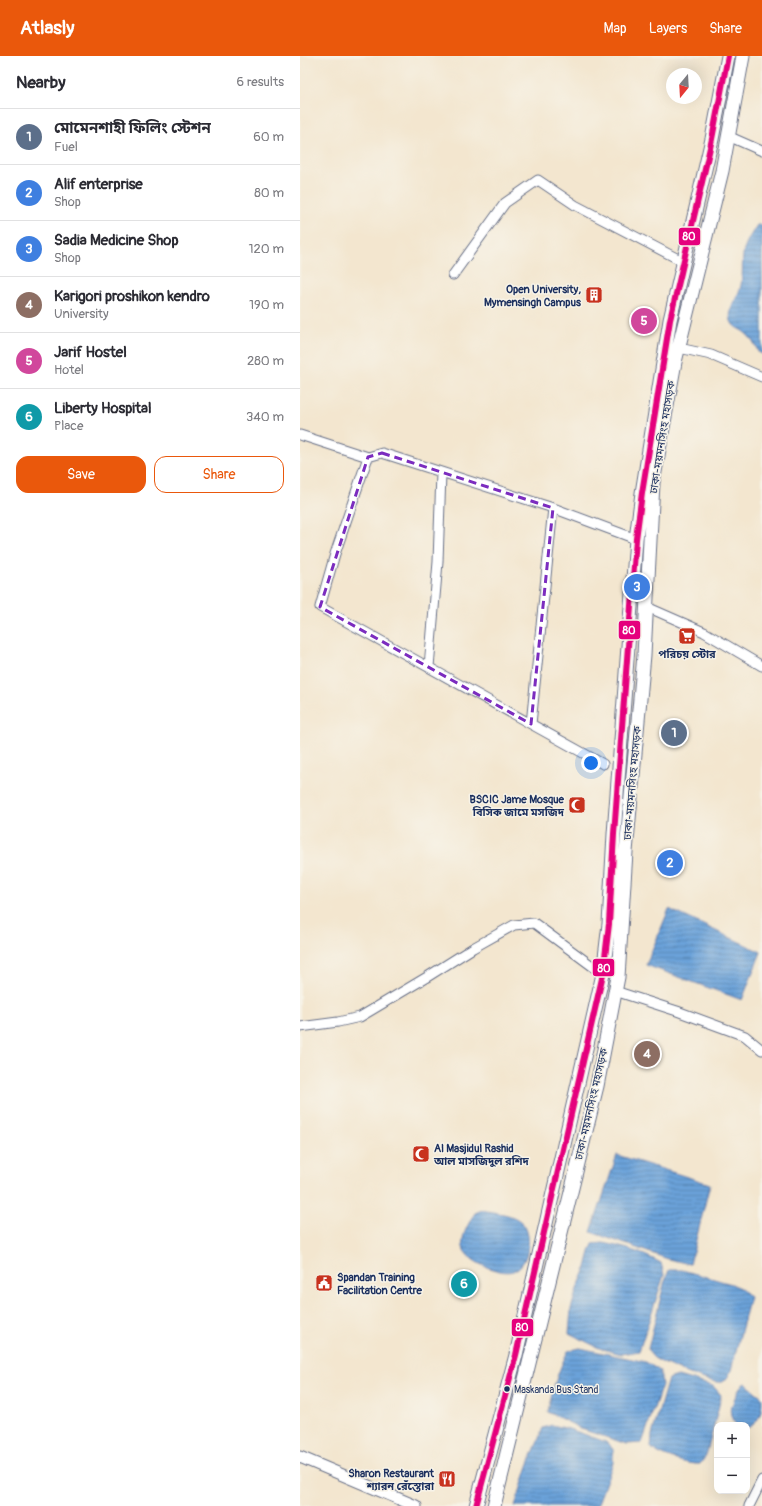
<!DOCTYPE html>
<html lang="en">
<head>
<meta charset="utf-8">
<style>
	:root { --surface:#fff; --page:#f2f2f3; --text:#2b2b33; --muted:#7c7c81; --line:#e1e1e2; --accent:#ea580c }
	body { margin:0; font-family:Pangolin,"Noto Sans Bengali",sans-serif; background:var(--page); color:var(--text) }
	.controls { position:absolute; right:12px; bottom:12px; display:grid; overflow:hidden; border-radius:8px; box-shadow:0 4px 16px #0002 }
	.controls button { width:36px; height:36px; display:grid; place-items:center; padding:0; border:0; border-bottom:1px solid var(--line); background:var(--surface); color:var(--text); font:20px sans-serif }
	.compass { position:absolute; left:366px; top:12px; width:36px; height:36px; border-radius:50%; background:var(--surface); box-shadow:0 4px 16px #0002; rotate:198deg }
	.you { position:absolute; left:291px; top:707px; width:14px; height:14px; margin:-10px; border:3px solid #fff; border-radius:50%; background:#1a73e8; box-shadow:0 0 0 6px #1a73e833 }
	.badge { display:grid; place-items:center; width:26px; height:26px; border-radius:50%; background:var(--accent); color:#fff; font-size:13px; font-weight:700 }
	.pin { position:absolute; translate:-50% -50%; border:2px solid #fff; box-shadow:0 1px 4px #0006 }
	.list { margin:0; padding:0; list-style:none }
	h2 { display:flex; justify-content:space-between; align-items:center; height:52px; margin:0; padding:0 16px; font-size:17px }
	h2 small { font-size:13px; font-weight:400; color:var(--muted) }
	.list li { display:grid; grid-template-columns:26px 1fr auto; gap:12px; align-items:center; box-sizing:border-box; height:56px; padding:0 16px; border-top:1px solid var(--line) }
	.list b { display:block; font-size:15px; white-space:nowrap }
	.list p { margin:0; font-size:13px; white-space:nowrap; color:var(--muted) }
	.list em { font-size:13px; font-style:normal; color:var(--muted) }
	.actions { display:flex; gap:8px; padding:12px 16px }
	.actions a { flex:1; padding:9px 0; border:1px solid var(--accent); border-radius:12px; text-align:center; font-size:14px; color:var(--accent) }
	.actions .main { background:var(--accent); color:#fff }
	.map { position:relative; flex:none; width:462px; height:1450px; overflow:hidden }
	header { display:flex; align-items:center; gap:24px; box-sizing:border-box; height:56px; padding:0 20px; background:var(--accent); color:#fff }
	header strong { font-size:19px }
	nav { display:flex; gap:22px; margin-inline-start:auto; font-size:14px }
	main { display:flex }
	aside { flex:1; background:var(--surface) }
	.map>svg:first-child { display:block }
	.water { fill:url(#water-rules); stroke:#43689c }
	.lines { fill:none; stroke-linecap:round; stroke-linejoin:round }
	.minor-casing { stroke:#676f86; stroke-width:11 }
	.tertiary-casing { stroke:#676f86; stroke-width:13 }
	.secondary-casing { stroke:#676f86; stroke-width:15 }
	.minor { stroke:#fff; stroke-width:9 }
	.tertiary { stroke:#fff; stroke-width:11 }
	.secondary { stroke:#fff; stroke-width:13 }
	.bus-1-casing { stroke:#f7f3e8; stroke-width:9 }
	.bus-1 { stroke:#e5007d; stroke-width:6 }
	.marked { fill:none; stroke:#7b2cbf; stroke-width:3; stroke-dasharray:8 5; stroke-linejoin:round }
	.bus-dot { fill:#1b2f5e; stroke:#f7f3e8; stroke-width:1.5 }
	.labels { text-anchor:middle; stroke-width:3; stroke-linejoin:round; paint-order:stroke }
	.bus-label { font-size:10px; fill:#1b2f5e; stroke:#f7f3e8; text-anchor:start }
	.poi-label { font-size:11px; font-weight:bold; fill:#1b2f5e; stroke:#f7f3e8; text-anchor:end }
	.street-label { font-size:11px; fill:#1b2f5e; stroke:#f7f3e8 }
	.line-badge { stroke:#f7f3e8; stroke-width:1.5 }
	.badge-label { font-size:11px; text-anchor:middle; font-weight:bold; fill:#fff }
</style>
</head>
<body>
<header>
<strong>Atlasly</strong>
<nav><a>Map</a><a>Layers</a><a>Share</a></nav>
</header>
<main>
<aside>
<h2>Nearby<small>6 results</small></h2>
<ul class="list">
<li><span class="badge" style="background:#5c6f8a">1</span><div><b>মোমেনশাহী ফিলিং স্টেশন</b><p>Fuel</p></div><em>60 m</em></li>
<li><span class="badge" style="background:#3f7fe0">2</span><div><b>Alif enterprise</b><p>Shop</p></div><em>80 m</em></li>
<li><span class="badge" style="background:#3f7fe0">3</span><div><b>Sadia Medicine Shop</b><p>Shop</p></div><em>120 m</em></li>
<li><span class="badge" style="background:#8d6e63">4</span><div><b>Karigori proshikon kendro</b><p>University</p></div><em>190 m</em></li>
<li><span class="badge" style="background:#d1479c">5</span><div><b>Jarif Hostel</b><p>Hotel</p></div><em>280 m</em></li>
<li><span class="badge" style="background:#0f9aa8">6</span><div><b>Liberty Hospital</b><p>Place</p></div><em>340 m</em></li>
</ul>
<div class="actions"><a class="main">Save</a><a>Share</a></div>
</aside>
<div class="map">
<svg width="462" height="1450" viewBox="0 0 462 1450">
	<defs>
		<pattern id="water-rules" width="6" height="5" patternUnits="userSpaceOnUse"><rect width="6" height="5" fill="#6ba2d9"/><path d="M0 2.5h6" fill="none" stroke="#5784b3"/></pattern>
	</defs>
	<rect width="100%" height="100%" fill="#f7f3e8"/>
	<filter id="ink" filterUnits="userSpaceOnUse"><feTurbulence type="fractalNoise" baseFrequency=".025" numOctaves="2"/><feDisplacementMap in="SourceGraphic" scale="8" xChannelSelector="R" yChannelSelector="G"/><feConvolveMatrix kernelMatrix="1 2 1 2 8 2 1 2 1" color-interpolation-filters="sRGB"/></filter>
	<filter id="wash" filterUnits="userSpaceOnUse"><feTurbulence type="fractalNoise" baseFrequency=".012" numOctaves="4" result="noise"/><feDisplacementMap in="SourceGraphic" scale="16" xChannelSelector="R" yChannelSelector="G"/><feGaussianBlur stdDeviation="0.9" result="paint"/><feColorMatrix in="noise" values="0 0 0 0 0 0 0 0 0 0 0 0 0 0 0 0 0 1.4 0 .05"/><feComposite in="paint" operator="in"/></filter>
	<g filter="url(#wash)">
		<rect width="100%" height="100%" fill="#f3e6cf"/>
		<path class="water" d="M457 169H462V298L458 296C456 289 451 281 444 276 440 273 435 272 432 267 426 256 437 243 440 233 444 220 441 206 444 193 447 184 452 177 457 169Z
			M369 853 461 896 442 944 346 909Z
			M317 1099 410 1128 390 1208 368 1203 291 1176Z
			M182 1154C194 1157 210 1157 220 1165 234 1175 230 1209 213 1215 201 1219 170 1207 164 1194 159 1182 169 1167 175 1157Z
			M303 1187C324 1191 343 1197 361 1207L364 1219 339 1295 321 1298 299 1292 269 1277 271 1253 277 1233 285 1215 290 1196 293 1188Z
			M369 1214H382L428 1227 440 1232 450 1241 431 1314C429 1318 427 1325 421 1326 412 1328 361 1308 353 1301 351 1299 349 1296 348 1293L365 1224Z
			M280 1292 346 1306 360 1315 362 1329 342 1387 327 1388 284 1374 248 1356C252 1334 258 1315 268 1295Z
			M378 1320 413 1330 421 1339 418 1354 406 1400 400 1408C388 1409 360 1400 351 1392L352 1379 368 1323Z
			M445 1327 462 1341C462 1354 461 1366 447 1372V1369L435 1368 430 1354 440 1331Z
			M252 1369 269 1373 306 1386 313 1393V1407L297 1450H215L228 1410 243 1372Z"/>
	</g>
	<g filter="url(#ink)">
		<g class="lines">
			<g class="minor-casing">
				<path id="minor" d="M428 80 462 95
					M153 219 205 147 238 124 275 149 384 206
					M379 292 411 299 462 321
					M0 379 68 401 82 397 253 452 336 483
					M68 401 35 498 20 551 303 708
					M347 551 404 576 462 610
					M129 611 138 506 141 417
					M231 668 253 452
					M315 935 377 955 445 980 462 994
					M0 971 38 966 60 961 127 921 173 892 214 869 234 867 303 918
					M449 1450 462 1424"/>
			</g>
			<g class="tertiary-casing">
				<path id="tertiary" d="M0 1401 116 1450"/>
			</g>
			<g class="secondary-casing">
				<path id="secondary" d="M176 1450 216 1299 303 918 309 868 314 778 336 483 342 437 370 264 412 83 428 0
					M194 1450 297 1030 318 921 326 796 344 599 353 427 375 306 422 115 443 0"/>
			</g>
			<use href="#minor" class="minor"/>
			<use href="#tertiary" class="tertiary"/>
			<use href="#secondary" class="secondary"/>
			<g class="bus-1-casing">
				<path id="bus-1" d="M176 1450 216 1299 303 918 309 868 314 778 336 483 342 437 370 264 412 83 428 0"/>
			</g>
			<use href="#bus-1" class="bus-1"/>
		</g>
	</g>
	<path class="marked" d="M82 397 253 452 231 668 20 551 68 401Z"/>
	<defs>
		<g id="building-square" transform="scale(0.9)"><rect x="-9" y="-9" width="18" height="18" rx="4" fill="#c8321e" stroke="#f7f3e8"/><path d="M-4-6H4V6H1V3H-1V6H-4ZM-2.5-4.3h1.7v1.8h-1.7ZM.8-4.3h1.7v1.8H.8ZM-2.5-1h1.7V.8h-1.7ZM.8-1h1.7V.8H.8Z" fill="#fff"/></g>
		<g id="supermarket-square" transform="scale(0.9)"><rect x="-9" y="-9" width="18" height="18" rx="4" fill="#c8321e" stroke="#f7f3e8"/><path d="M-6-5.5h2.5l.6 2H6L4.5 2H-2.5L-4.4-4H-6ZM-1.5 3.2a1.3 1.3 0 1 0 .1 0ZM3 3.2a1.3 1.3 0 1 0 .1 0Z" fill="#fff"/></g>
		<g id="mosque-square" transform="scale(0.9)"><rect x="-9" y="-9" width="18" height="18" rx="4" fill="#c8321e" stroke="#f7f3e8"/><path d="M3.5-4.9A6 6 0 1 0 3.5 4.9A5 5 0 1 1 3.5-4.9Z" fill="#fff"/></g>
		<g id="civic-square" transform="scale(0.9)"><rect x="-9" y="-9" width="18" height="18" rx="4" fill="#c8321e" stroke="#f7f3e8"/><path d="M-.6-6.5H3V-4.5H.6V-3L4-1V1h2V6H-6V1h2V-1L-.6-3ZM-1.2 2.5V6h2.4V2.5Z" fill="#fff"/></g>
		<g id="restaurant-square" transform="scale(0.9)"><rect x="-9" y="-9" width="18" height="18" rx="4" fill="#c8321e" stroke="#f7f3e8"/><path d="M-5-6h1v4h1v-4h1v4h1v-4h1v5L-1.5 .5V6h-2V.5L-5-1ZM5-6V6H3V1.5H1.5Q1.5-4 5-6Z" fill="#fff"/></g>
	</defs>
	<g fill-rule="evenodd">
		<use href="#building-square" x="294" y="239"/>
		<use href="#supermarket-square" x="387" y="580"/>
		<use href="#mosque-square" x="277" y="749"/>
		<use href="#mosque-square" x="121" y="1098"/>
		<use href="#civic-square" x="24" y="1227"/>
		<use href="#restaurant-square" x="147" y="1423"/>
	</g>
	<circle class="bus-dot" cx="207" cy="1333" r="3.5"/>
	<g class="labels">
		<g class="bus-label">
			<text x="214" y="1337">Maskanda Bus Stand</text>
		</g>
		<g class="poi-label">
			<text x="281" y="237">Open University,<tspan x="281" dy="13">Mymensingh Campus</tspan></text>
			<text x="387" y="602" text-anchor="middle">পরিচয় স্টোর</text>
			<text x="264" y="747">BSCIC Jame Mosque<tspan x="264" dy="13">বিসিক জামে মসজিদ</tspan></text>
			<text x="134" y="1096" text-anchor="start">Al Masjidul Rashid<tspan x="134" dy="13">আল মাসজিদুল রশিদ</tspan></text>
			<text x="37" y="1225" text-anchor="start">Spandan Training<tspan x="37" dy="13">Facilitation Centre</tspan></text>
			<text x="134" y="1421">Sharon Restaurant<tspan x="134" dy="13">শ্যারন রেঁস্তোরা</tspan></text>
		</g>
		<g class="street-label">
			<text transform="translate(362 381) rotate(-81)" y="4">ঢাকা-ময়মনসিংহ মহাসড়ক</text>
			<text transform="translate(332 727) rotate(-85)" y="4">ঢাকা-ময়মনসিংহ মহাসড়ক</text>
			<text transform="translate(291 1048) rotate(-77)" y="4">ঢাকা-ময়মনসিংহ মহাসড়ক</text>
		</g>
	</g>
	<g class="line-badge">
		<rect x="378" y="171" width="23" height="19" rx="4" fill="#e5007d"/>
		<rect x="318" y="564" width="23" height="20" rx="4" fill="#e5007d"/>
		<rect x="292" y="902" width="23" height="19" rx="4" fill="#e5007d"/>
		<rect x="211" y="1262" width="23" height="19" rx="4" fill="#e5007d"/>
	</g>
	<g class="badge-label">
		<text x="389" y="184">80</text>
		<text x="329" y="578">80</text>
		<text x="304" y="916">80</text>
		<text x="222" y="1275">80</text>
	</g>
</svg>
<div class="controls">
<button>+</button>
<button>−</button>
</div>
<svg class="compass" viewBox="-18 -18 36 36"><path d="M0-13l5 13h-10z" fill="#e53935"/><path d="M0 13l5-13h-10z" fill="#7c7c81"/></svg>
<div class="you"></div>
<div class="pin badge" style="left:374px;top:677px;background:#5c6f8a">1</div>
<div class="pin badge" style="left:370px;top:807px;background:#3f7fe0">2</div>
<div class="pin badge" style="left:337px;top:531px;background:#3f7fe0">3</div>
<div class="pin badge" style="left:347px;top:998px;background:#8d6e63">4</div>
<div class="pin badge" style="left:344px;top:265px;background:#d1479c">5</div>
<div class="pin badge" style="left:164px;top:1228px;background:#0f9aa8">6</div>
</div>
</main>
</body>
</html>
